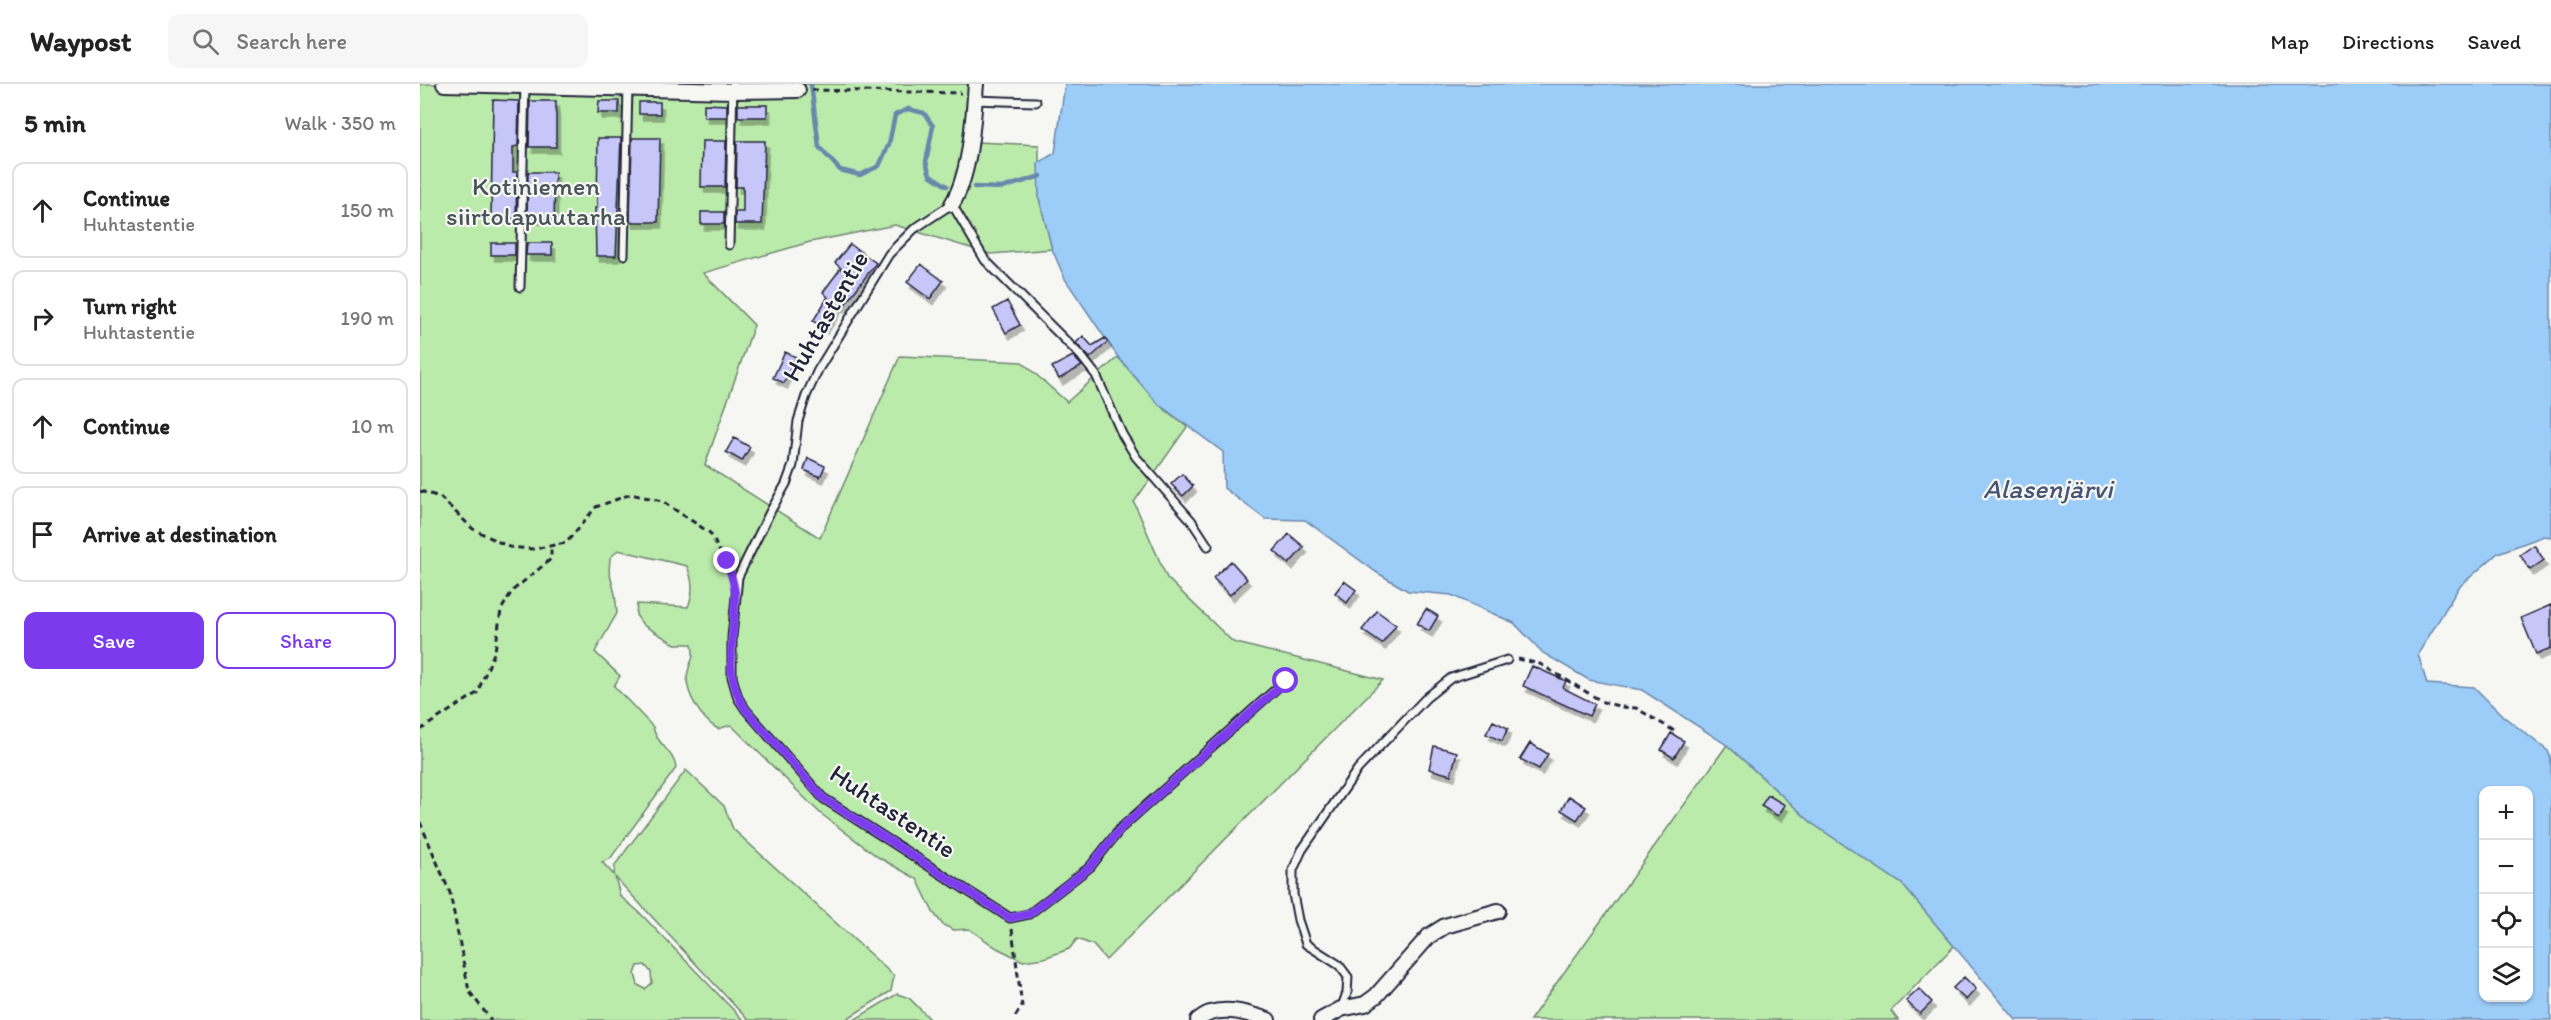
<!DOCTYPE html>
<html lang="en">
<head>
<meta charset="utf-8">
<style>
	:root { --surface:#fff; --page:#f6f6f6; --text:#222; --muted:#767676; --line:#e0e0e0; --accent:#7c3aed }
	body { margin:0; font-family:Itim,sans-serif; background:var(--page); color:var(--text) }
	.controls { position:absolute; right:18px; bottom:18px; display:grid; overflow:hidden; border-radius:12px; box-shadow:0 2px 4px #0004 }
	.controls button { width:54px; height:54px; display:grid; place-items:center; padding:0; border:0; border-bottom:2px solid var(--line); background:var(--surface); color:var(--text); font:30px sans-serif }
	.stop { position:absolute; width:18px; height:18px; margin:-14px; border:4px solid #7c3aed; border-radius:50%; background:#fff }
	.stop.end { background:#7c3aed; border-color:#fff; box-shadow:0 2px 6px #0008 }
	.list { margin:0; padding:0; list-style:none }
	h2 { display:flex; justify-content:space-between; align-items:center; height:78px; margin:0; padding:0 24px; font-size:26px }
	h2 small { font-size:20px; font-weight:400; color:var(--muted) }
	.list li { display:grid; grid-template-columns:39px 1fr auto; gap:18px; align-items:center; box-sizing:border-box; height:96px; margin:0 12px 12px; padding:0 12px; border:2px solid var(--line); border-radius:12px }
	.list b { display:block; font-size:22px; white-space:nowrap }
	.list p { margin:0; font-size:20px; white-space:nowrap; color:var(--muted) }
	.list em { font-size:20px; font-style:normal; color:var(--muted) }
	.actions { display:flex; gap:12px; padding:18px 24px }
	.actions a { flex:1; padding:14px 0; border:2px solid var(--accent); border-radius:12px; text-align:center; font-size:21px; color:var(--accent) }
	.actions .main { background:var(--accent); color:#fff }
	.icon { flex:none; width:33px; height:33px; fill:none; stroke:currentColor; stroke-width:2; stroke-linecap:round; stroke-linejoin:round }
	.map { position:relative; flex:none; width:2131px; height:936px; overflow:hidden }
	header { display:flex; align-items:center; gap:36px; box-sizing:border-box; height:84px; padding:0 30px; background:var(--surface); border-bottom:2px solid var(--line) }
	header strong { font-size:28px }
	nav { display:flex; gap:33px; margin-inline-start:auto; font-size:21px }
	.search { width:420px; height:54px; background:var(--page); display:flex; align-items:center; gap:15px; box-sizing:border-box; padding:0 21px; border-radius:12px; color:var(--muted); font-size:22px }
	main { display:flex }
	aside { flex:1; background:var(--surface) }
	.map>svg:first-child { display:block }
	.green { fill:#bbebaa; stroke:#6e8672; stroke-width:1.5; fill-rule:evenodd }
	.water { fill:#9cccf8; stroke:#6b88ac; stroke-width:1.5; fill-rule:evenodd }
	.lines { fill:none; stroke-linecap:round; stroke-linejoin:round }
	.stream { stroke:#6b88ac; stroke-width:4.5 }
	.building { fill:#c7c6f8; stroke:#22223b; stroke-width:1.5; filter:url(#shadow) }
	.lane-casing { stroke:#22223b; stroke-width:11 }
	.street-casing { stroke:#22223b; stroke-width:18 }
	.path { stroke:#22223b; stroke-width:3; stroke-dasharray:6 4.5; stroke-linecap:butt }
	.lane { stroke:#f6f6f2; stroke-width:7 }
	.street { stroke:#f6f6f2; stroke-width:14 }
	.route { stroke:#7c3aed; stroke-width:8 }
	.labels { text-anchor:middle; stroke-width:4.5; stroke-linejoin:round; paint-order:stroke }
	.park-label { font-size:26px; fill:#485457; stroke:#f6f6f2 }
	.street-label { font-size:26px; fill:#22223b; stroke:#f6f6f2 }
	.water-label { font-size:27px; font-style:italic; fill:#475574; stroke:#f6f6f2 }
</style>
</head>
<body>
<header>
<strong>Waypost</strong>
<div class="search"><svg class="icon" aria-label="search" viewBox="0 0 24 24"><circle cx="10" cy="10" r="6"/><path d="M15 15l6 6"/></svg>Search here</div>
<nav><a>Map</a><a>Directions</a><a>Saved</a></nav>
</header>
<main>
<aside>
<h2>5 min<small>Walk · 350 m</small></h2>
<ul class="list">
<li><svg class="icon" aria-label="ahead" viewBox="0 0 24 24"><path d="M12 20V5M6 11l6-6 6 6"/></svg><div><b>Continue</b><p>Huhtastentie</p></div><em>150 m</em></li>
<li><svg class="icon" aria-label="right" viewBox="0 0 24 24"><path d="M7 20v-9h11M14 6l5 5-5 5"/></svg><div><b>Turn right</b><p>Huhtastentie</p></div><em>190 m</em></li>
<li><svg class="icon" aria-label="ahead" viewBox="0 0 24 24"><path d="M12 20V5M6 11l6-6 6 6"/></svg><div><b>Continue</b></div><em>10 m</em></li>
<li><svg class="icon" aria-label="arrive" viewBox="0 0 24 24"><path d="M6 21V4h12l-3 4 3 4H6"/></svg><div><b>Arrive at destination</b></div></li>
</ul>
<div class="actions"><a class="main">Save</a><a>Share</a></div>
</aside>
<div class="map">
<svg width="2131" height="936" viewBox="0 0 2131 936">
	<defs>
		<filter id="shadow"><feDropShadow dx="3.5" dy="6" stdDeviation="0" flood-color="#0004"/></filter>
	</defs>
	<rect width="100%" height="100%" fill="#f6f6f2"/>
	<filter id="ink" filterUnits="userSpaceOnUse"><feTurbulence type="fractalNoise" baseFrequency=".0167" numOctaves="2"/><feDisplacementMap in="SourceGraphic" scale="12" xChannelSelector="R" yChannelSelector="G"/><feConvolveMatrix kernelMatrix="1 2 1 2 8 2 1 2 1" color-interpolation-filters="sRGB"/></filter>
	<g filter="url(#ink)">
		<path class="green" d="M0 0H560L556 58 619 61V114L632 165 570 170 475 141 390 158 283 189 334 241 285 381 400 454 480 272 602 278 647 318 698 273 738 320 767 343 714 418 747 494 813 558 963 596 686 876 673 861 657 855 649 865 624 874 603 877 577 864 549 845 534 846 523 841 513 828 497 795 458 773 400 729 311 641 298 645C282 636 263 608 268 588 271 572 275 579 272 560H255L223 541 216 531 217 520 268 523C274 508 273 497 267 482L198 466 190 474 189 487 195 510 197 529 175 568 200 592 194 602 233 643C236 660 254 667 256 684L190 775 182 778 194 791 195 781 266 686 304 722 313 745 474 892 471 907 425 936H328L195 793 200 812 218 827 323 936H0ZM225 881 231 888 232 899 225 905 218 901 215 890 218 882Z
			M1307 661 1393 740 1482 800 1534 862 1471 927 1478 936H1110Z
			M477 910 489 914 511 936H434Z"/>
		<path class="water" d="M645 0H2131V453L2124 452 2078 469 2039 503 1998 570 2007 600 2054 603 2083 632 2128 667 2131 675V936H1596L1482 800 1393 740 1307 661 1222 606 1169 596 1123 569 1094 539 1031 511 988 507 956 488 885 436 845 435 804 404 803 368 738 320 698 273 645 195 632 165 619 114 618 79 635 69ZM2064 706H2108V914H2064Z"/>
		<g class="lines">
			<path class="stream" d="M391 0 399 63 420 86 440 91 459 82 469 60 475 31 488 25 504 29 513 42 506 78 510 91 527 102
				M554 103 582 104 621 92"/>
		</g>
		<path class="building" d="M73 16 99 17 98 62 93 63V88H97L96 134H71Z
			M110 17H136V63H109Z
			M179 17H199V29H178Z
			M219 18H240V30H219Z
			M284 20 307 21V33H284Z
			M318 21H347V33H318Z
			M178 54H201L196 172H176L175 124H177Z
			M212 54H240L238 138H210Z
			M282 57H306L305 103H281Z
			M317 57H345L342 140H315V128H323V103H316Z
			M108 88H135L134 135 107 134Z
			M281 128H304V140H281Z
			M71 159H95V171H71Z
			M107 159H132V171H106Z
			M430 160 456 179 423 223 419 221 404 244 393 237 408 213 403 208 421 184 415 179Z
			M501 180 523 197 510 215 487 198Z
			M587 217 600 241 586 249 573 225Z
			M663 252 672 262 685 254 688 258 670 274 656 259Z
			M365 268 376 273 364 299 353 294Z
			M653 272 662 282 639 295 632 283Z
			M314 354 330 363 322 377 306 368Z
			M388 374 405 382 400 393 384 386Z
			M762 390 773 402 763 412 751 400Z
			M869 450 884 463 869 480 854 467Z
			M2114 461 2124 476 2110 486 2100 471Z
			M811 477 827 495 810 511 793 494Z
			M924 497 936 506 927 519 915 509Z
			M2131 521V564L2116 570 2101 534Z
			M1006 525 1018 532 1009 547 997 540Z
			M957 527 976 541 962 560 942 546Z
			M1112 582 1146 597 1143 604 1175 620 1169 632 1103 602Z
			M1073 637 1088 644 1082 657 1066 650Z
			M1251 649 1264 657 1254 674 1241 666Z
			M1110 659 1128 670 1119 685 1100 675Z
			M1014 662 1037 668 1031 691 1009 685Z
			M1348 711 1365 721 1358 732 1341 722Z
			M1149 712 1166 723 1157 736 1141 726Z
			M1544 893 1556 905 1546 916 1533 904Z
			M1499 905 1512 918 1500 930 1486 917Z"/>
		<g class="lines">
			<g class="lane-casing">
				<path id="lane" d="M554 16 616 18
					M309 161 313 0
					M204 171 208 3
					M100 203 105 0
					M788 462 771 436 716 373 702 350 676 291 661 272 565 176 532 120 494 145 469 170 398 286 386 312 378 337 373 381 366 400 350 428 318 493 312 553V593L318 614 326 626 403 714 590 834 609 830 670 783 701 744 865 597
					M921 925 927 909 928 893 919 881 886 860 878 836 873 810V786L882 766 938 685 1006 614 1031 594 1087 576"/>
			</g>
			<g class="street-casing">
				<path id="street" d="M24 0 313 7 378 6
					M532 120C551 89 553 36 556 0
					M778 936C797 919 827 929 848 936
					M901 936 921 925 945 920 956 912 1009 852 1025 842 1078 827"/>
			</g>
			<path class="path" d="M392 6 541 9
				M0 407 20 413 53 445 89 463 113 465 146 459 176 423 211 410 242 417 290 449 309 485
				M1098 575 1120 580 1183 618 1202 623 1216 624 1256 648
				M0 646 57 609 75 567 81 526 92 507 131 475V462
				M0 738 30 809 49 907 71 936
				M592 845 602 922 593 936"/>
			<use href="#lane" class="lane"/>
			<use href="#street" class="street"/>
		</g>
	</g>
	<g class="lines" filter="url(#ink)">
		<path class="route" d="M307 477C310 487 314 499 315 509 316 551 300 589 326 626L403 714 590 834 609 830 670 783 701 744 866 597"/>
	</g>
	<g class="labels">
		<g class="park-label">
			<text x="116" y="111">Kotiniemen<tspan x="116" dy="30">siirtolapuutarha</tspan></text>
		</g>
		<g class="street-label">
			<text transform="translate(405 232) rotate(-60)" y="9">Huhtastentie</text>
			<text transform="translate(473 727) rotate(34)" y="9">Huhtastentie</text>
		</g>
		<g class="water-label">
			<text x="1628" y="414">Alasenjärvi</text>
		</g>
	</g>
</svg>
<div class="controls">
<button>+</button>
<button>−</button>
<button><svg class="icon" aria-label="locate" viewBox="0 0 24 24"><circle cx="12" cy="12" r="6"/><path d="M12 2v4M12 18v4M2 12h4M18 12h4"/></svg></button>
<button><svg class="icon" aria-label="layers" viewBox="0 0 24 24"><path d="M12 4l9 5-9 5-9-5zM3 14l9 5 9-5"/></svg></button>
</div>
<div class="stop" style="left:866px;top:597px"></div>
<div class="stop end" style="left:307px;top:477px"></div>
</div>
</main>
</body>
</html>
